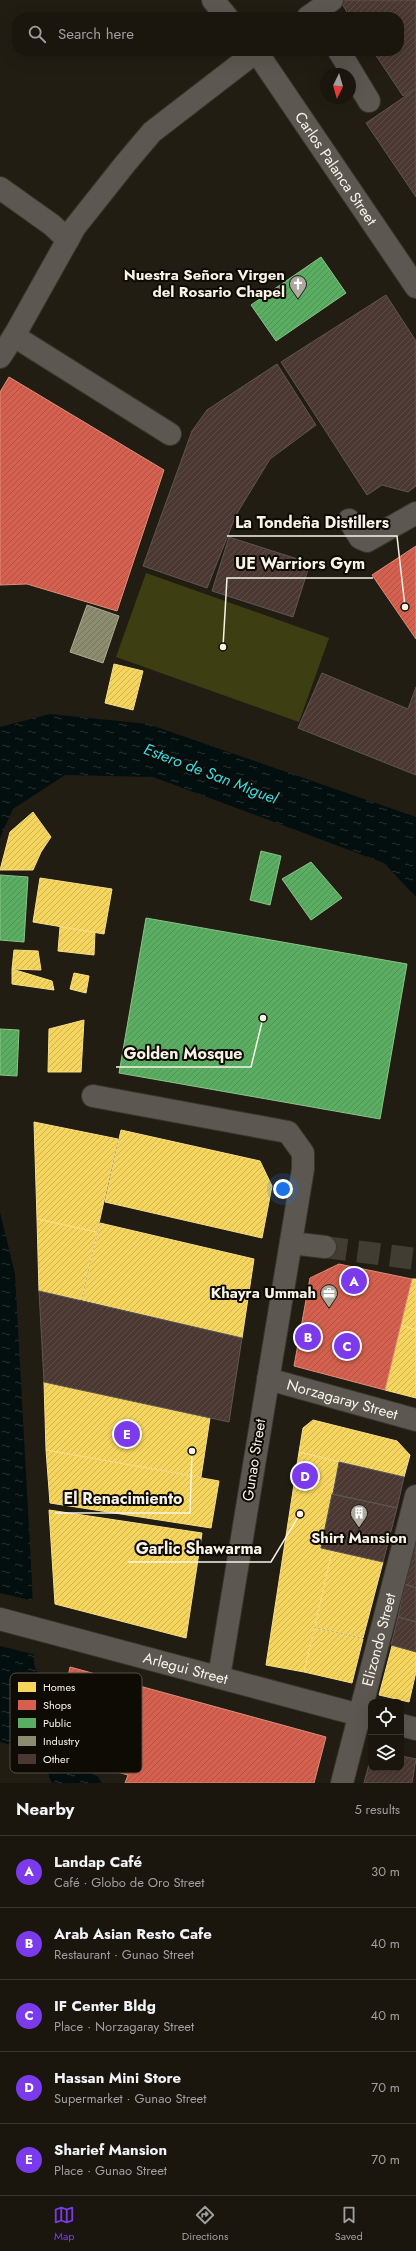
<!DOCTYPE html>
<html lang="en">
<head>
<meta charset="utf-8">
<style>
	:root { --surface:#1a160e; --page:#27231c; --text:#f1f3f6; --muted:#9f9f9e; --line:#38352e; --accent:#7c3aed }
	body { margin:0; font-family:Jost,sans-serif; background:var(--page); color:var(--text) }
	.controls { position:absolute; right:12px; bottom:12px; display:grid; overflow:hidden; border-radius:8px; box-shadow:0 4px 16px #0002 }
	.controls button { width:36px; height:36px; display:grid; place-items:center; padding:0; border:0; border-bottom:1px solid var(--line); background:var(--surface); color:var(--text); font:20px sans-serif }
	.compass { position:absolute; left:320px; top:68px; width:36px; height:36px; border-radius:50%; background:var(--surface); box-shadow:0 4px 16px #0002; rotate:185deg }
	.you { position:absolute; left:283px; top:1189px; width:14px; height:14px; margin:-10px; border:3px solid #fff; border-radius:50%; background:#1a73e8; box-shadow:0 0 0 6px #1a73e833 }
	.badge { display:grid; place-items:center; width:26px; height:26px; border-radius:50%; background:var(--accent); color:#fff; font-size:13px; font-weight:700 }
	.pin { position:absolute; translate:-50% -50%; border:2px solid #fff; box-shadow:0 1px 4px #0006 }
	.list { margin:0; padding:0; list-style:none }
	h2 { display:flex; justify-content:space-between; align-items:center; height:52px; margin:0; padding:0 16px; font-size:17px }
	h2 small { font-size:13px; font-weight:400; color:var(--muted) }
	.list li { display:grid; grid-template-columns:26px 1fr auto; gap:12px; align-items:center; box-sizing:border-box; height:72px; padding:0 16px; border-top:1px solid var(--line) }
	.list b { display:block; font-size:15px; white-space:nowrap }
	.list p { margin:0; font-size:13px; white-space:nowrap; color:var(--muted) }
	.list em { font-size:13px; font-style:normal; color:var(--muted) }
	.icon { flex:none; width:22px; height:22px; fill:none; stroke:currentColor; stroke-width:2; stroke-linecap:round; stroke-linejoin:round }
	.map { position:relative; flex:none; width:416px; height:1783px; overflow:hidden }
	.search { position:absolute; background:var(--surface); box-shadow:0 4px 16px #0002; left:12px; right:12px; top:12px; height:44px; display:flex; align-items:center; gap:10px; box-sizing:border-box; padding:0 14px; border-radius:16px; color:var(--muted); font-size:15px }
	.sheet { height:412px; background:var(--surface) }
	nav { display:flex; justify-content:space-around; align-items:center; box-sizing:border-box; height:56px; border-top:1px solid var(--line); background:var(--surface); font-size:11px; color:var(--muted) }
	nav a { display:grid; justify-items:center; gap:2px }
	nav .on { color:var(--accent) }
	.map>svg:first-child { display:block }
	.grass { fill:#3d3f13 }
	.water { fill:url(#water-ripples) }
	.pier { fill:#221d13 }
	.homes { fill:url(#homes-hatch); stroke:#f7de86 }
	.shops { fill:url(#shops-hatch); stroke:#e08c7b }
	.public { fill:url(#public-hatch); stroke:#89c389 }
	.industry { fill:url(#industry-hatch); stroke:#acab92 }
	.building { fill:url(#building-hatch); stroke:#5d5651 }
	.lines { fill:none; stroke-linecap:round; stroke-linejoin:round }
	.minor-tunnel { stroke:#423d33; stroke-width:22; stroke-dasharray:22 11; stroke-linecap:butt }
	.minor-casing { stroke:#39362f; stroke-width:24 }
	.minor { stroke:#5c5851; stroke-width:22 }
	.labels { text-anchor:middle; stroke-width:4; stroke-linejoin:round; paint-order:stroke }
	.street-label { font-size:15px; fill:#f8f3e7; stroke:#0e0a04 }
	.poi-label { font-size:15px; font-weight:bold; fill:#f8f3e7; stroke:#0e0a04; text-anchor:end }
	.water-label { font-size:16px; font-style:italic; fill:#39dae4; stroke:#0e0a04 }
	.key { fill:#0e0a04; stroke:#545048; stroke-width:1 }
	.key-label { font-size:11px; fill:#f8f3e7 }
	.leader { fill:none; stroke:#f8f3e7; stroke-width:1.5 }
	.callout-dot { fill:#f8f3e7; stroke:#0e0a04; stroke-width:1.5 }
	.callout-label { font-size:16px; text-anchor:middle; font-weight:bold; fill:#f8f3e7; stroke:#0e0a04; stroke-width:4; stroke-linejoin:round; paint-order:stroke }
</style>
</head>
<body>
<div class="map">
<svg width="416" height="1783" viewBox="0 0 416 1783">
	<defs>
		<pattern id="water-ripples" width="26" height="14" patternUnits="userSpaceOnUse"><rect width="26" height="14" fill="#030e0f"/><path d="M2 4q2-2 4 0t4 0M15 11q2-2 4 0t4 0" fill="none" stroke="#283232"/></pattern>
		<pattern id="homes-hatch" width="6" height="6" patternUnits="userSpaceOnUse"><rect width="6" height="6" fill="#f6d55c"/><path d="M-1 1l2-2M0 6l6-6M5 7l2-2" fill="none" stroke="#cbb256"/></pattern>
		<pattern id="shops-hatch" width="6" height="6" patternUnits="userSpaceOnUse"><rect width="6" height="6" fill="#d6604d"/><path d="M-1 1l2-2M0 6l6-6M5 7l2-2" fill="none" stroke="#a5584a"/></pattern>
		<pattern id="public-hatch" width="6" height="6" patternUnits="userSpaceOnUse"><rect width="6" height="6" fill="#5aae61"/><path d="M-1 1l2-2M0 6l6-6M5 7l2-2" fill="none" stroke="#559059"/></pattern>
		<pattern id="industry-hatch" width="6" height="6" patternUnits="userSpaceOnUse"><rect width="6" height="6" fill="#8c8c6e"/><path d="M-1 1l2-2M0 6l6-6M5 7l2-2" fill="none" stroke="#757560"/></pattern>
		<pattern id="building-hatch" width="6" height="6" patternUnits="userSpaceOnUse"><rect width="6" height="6" fill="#4b3832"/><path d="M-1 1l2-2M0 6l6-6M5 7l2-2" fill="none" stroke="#5d4c46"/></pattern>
	</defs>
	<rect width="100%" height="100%" fill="#221d13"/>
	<path class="grass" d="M146 573 329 638 299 722 116 657Z"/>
	<path class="water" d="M50 714 148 724 416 817V897L384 863 153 777 65 775 13 809 0 838V727Z
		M0 1212 15 1274 32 1582 34 1664 51 1705 102 1783H52L38 1753 0 1742Z"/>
	<path class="pier" d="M0 1593 34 1601 36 1655 0 1646Z"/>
	<path class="homes" d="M114 664 143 671 133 710 105 703Z
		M33 812 51 837 41 852 33 870H0L10 832Z
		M40 878 112 889 104 934 33 922Z
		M60 927 95 932 94 955 58 951Z
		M14 950 38 951 41 970 12 969Z
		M12 969 52 981 54 990 12 984Z
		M74 973 89 976 86 993 70 989Z
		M84 1020 81 1072H48L49 1029Z
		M34 1122 118 1139 97 1232 37 1219Z
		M121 1130 260 1161 272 1186 262 1238 105 1202Z
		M37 1219 97 1232 81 1300 39 1291Z
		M100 1223 254 1259 242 1338 82 1300Z
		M412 1279H416V1330L401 1325Z
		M401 1325 416 1330V1398L385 1390Z
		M44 1382 210 1418 201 1477 46 1450Z
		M313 1420 397 1441 410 1455 404 1477 299 1452 303 1428Z
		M46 1450 219 1481 211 1528 50 1503Z
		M299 1452 339 1462 320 1548 332 1551 304 1672 266 1665Z
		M49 1510 202 1533 186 1638 55 1604Z
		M332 1551 383 1562 363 1638 315 1627Z
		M315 1628 363 1639 352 1683 304 1672Z
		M392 1646 416 1652V1672L409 1702 379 1695Z"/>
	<path class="shops" d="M9 377 164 470 117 611 27 584 0 585V392Z
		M416 546V639L372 575Z
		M339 1264 412 1279 385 1390 294 1366 310 1278Z
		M70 1667 326 1737 314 1783H125L128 1775 100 1767 109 1734 76 1725 64 1698Z"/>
	<path class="public" d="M321 257 346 293 276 341 251 305Z
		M261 851 281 856 270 905 250 900Z
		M311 862 342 898 311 920 282 879Z
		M0 875 28 877 24 942 0 940Z
		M146 918 407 964 380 1119 119 1073Z
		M0 1029 19 1030 17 1076 0 1075Z"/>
	<path class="industry" d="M87 605 119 616 103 663 70 652Z"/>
	<path class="building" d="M344 0H416V88L403 96 373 51H399V17H350L341 2Z
		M416 89V197L366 123Z
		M386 295 416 341V486L408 492 382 485 367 495 281 362Z
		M277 364 316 425 270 459 236 515 207 588 143 566 192 431 207 410Z
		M229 537 310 563 293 617 212 591Z
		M322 673 408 709 416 687V775L298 728Z
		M39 1291 242 1338 229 1422 44 1382Z
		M339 1462 404 1477 397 1508 333 1494Z
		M332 1494 397 1508 383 1562 321 1548Z
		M416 1542V1588L405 1584Z
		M405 1584 416 1588V1622L398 1617Z
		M398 1617 416 1622V1652L391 1645Z
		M401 1756 416 1759 412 1783H364L371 1757V1768H401Z"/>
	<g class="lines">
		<path class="minor-tunnel" d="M325 1247 416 1259"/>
		<g class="minor-casing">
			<g id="minor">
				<path d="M213 0 227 17"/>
				<path d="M308 17 332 0"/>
				<path id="s1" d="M256 51 416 287"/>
				<path d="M339 51 369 101"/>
				<path d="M0 188 52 225 68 240"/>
				<path d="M14 336 170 434"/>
				<path d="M0 357 14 336 75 227 125 164 152 132 257 51"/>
				<path d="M349 520 360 538 367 541 416 513"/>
				<path d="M93 1096 288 1132 303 1153V1169L219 1677"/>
				<path d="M291 1243 325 1247"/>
				<path id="s2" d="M268 1379 416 1420"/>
				<path id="s3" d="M0 1619 371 1718"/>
				<path d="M401 1725 416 1729"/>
				<path id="s4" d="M342 1783 416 1496"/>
			</g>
		</g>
		<use href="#minor" class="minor"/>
	</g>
	<defs>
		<g id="church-pin" transform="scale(0.9)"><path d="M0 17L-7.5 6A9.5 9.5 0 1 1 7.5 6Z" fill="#ada89d" stroke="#0e0a04"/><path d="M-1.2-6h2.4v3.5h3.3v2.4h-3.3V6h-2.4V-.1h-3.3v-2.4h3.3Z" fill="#fff"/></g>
		<g id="office-pin" transform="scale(0.9)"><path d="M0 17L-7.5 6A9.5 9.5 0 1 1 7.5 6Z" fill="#ada89d" stroke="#0e0a04"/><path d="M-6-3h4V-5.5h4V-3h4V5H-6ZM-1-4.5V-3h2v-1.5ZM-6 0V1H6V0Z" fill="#fff"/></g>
		<g id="building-pin" transform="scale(0.9)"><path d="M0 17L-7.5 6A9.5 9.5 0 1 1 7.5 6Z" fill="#ada89d" stroke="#0e0a04"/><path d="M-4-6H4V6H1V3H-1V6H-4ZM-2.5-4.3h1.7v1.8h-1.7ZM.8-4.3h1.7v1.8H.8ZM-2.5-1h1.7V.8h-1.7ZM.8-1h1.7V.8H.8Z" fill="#fff"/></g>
	</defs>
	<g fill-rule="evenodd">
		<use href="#church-pin" x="298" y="284"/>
		<use href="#office-pin" x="329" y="1293"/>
		<use href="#building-pin" x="359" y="1513"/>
	</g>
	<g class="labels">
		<g class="street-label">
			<text dy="5" stroke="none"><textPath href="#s1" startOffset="142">Carlos Palanca Street</textPath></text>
			<text dy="5" stroke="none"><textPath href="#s2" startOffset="77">Norzagaray Street</textPath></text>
			<text transform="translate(254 1460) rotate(-81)" y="5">Gunao Street</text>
			<text dy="5" stroke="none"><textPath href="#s4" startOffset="148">Elizondo Street</textPath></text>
			<text dy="5" stroke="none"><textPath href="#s3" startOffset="192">Arlegui Street</textPath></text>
		</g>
		<g class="poi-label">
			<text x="285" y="280">Nuestra Señora Virgen<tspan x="285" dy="17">del Rosario Chapel</tspan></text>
			<text x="316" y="1298">Khayra Ummah</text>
			<text x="359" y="1543" text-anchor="middle">Shirt Mansion</text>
		</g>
		<g class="water-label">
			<text transform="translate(211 773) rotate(21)" y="6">Estero de San Miguel</text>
		</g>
	</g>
	<rect x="10" y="1673" width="132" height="100" rx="6" class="key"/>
	<rect x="18" y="1682" width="18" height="10" fill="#f6d55c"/>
	<rect x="18" y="1700" width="18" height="10" fill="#d6604d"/>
	<rect x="18" y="1718" width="18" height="10" fill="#5aae61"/>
	<rect x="18" y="1736" width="18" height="10" fill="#8c8c6e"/>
	<rect x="18" y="1754" width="18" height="10" fill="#4b3832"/>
	<g class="key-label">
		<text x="43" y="1691">Homes</text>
		<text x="43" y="1709">Shops</text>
		<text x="43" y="1727">Public</text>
		<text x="43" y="1745">Industry</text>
		<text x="43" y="1763">Other</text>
	</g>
	<path class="leader" d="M405 607L397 536H227M223 647L227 578H373M263 1018L251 1067H116M192 1451L190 1513H55M300 1514L271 1562H128"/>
	<g class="callout-dot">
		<circle cx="405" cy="607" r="4"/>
		<circle cx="223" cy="647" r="4"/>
		<circle cx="263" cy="1018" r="4"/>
		<circle cx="192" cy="1451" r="4"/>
		<circle cx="300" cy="1514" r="4"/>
	</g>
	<g class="callout-label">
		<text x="312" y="528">La Tondeña Distillers</text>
		<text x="300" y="569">UE Warriors Gym</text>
		<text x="183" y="1059">Golden Mosque</text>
		<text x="123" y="1504">El Renacimiento</text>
		<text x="199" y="1554">Garlic Shawarma</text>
	</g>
</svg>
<div class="controls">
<button><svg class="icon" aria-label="locate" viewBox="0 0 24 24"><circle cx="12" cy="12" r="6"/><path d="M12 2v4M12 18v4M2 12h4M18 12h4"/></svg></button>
<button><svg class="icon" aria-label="layers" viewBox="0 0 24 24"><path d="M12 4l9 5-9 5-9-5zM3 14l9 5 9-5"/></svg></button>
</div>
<svg class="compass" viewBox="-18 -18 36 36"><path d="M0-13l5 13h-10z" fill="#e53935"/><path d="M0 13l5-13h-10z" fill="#9f9f9e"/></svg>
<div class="you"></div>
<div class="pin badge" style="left:354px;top:1281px">A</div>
<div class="pin badge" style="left:308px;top:1337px">B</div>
<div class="pin badge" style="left:347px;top:1346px">C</div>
<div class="pin badge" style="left:305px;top:1476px">D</div>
<div class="pin badge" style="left:127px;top:1434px">E</div>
<div class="search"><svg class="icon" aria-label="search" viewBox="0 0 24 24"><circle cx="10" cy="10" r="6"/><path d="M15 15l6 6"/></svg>Search here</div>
</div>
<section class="sheet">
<h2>Nearby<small>5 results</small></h2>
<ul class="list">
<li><span class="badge">A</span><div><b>Landap Café</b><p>Café · Globo de Oro Street</p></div><em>30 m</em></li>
<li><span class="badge">B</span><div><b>Arab Asian Resto Cafe</b><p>Restaurant · Gunao Street</p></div><em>40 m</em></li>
<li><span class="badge">C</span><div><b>IF Center Bldg</b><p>Place · Norzagaray Street</p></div><em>40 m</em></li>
<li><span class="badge">D</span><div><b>Hassan Mini Store</b><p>Supermarket · Gunao Street</p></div><em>70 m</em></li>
<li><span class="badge">E</span><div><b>Sharief Mansion</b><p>Place · Gunao Street</p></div><em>70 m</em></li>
</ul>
</section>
<nav>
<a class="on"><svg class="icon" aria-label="map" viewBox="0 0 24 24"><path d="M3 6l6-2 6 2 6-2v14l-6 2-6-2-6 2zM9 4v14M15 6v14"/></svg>Map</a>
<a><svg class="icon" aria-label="directions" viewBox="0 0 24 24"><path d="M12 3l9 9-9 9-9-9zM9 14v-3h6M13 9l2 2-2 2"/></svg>Directions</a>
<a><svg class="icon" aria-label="saved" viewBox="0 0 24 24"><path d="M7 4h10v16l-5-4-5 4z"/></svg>Saved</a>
</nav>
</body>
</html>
